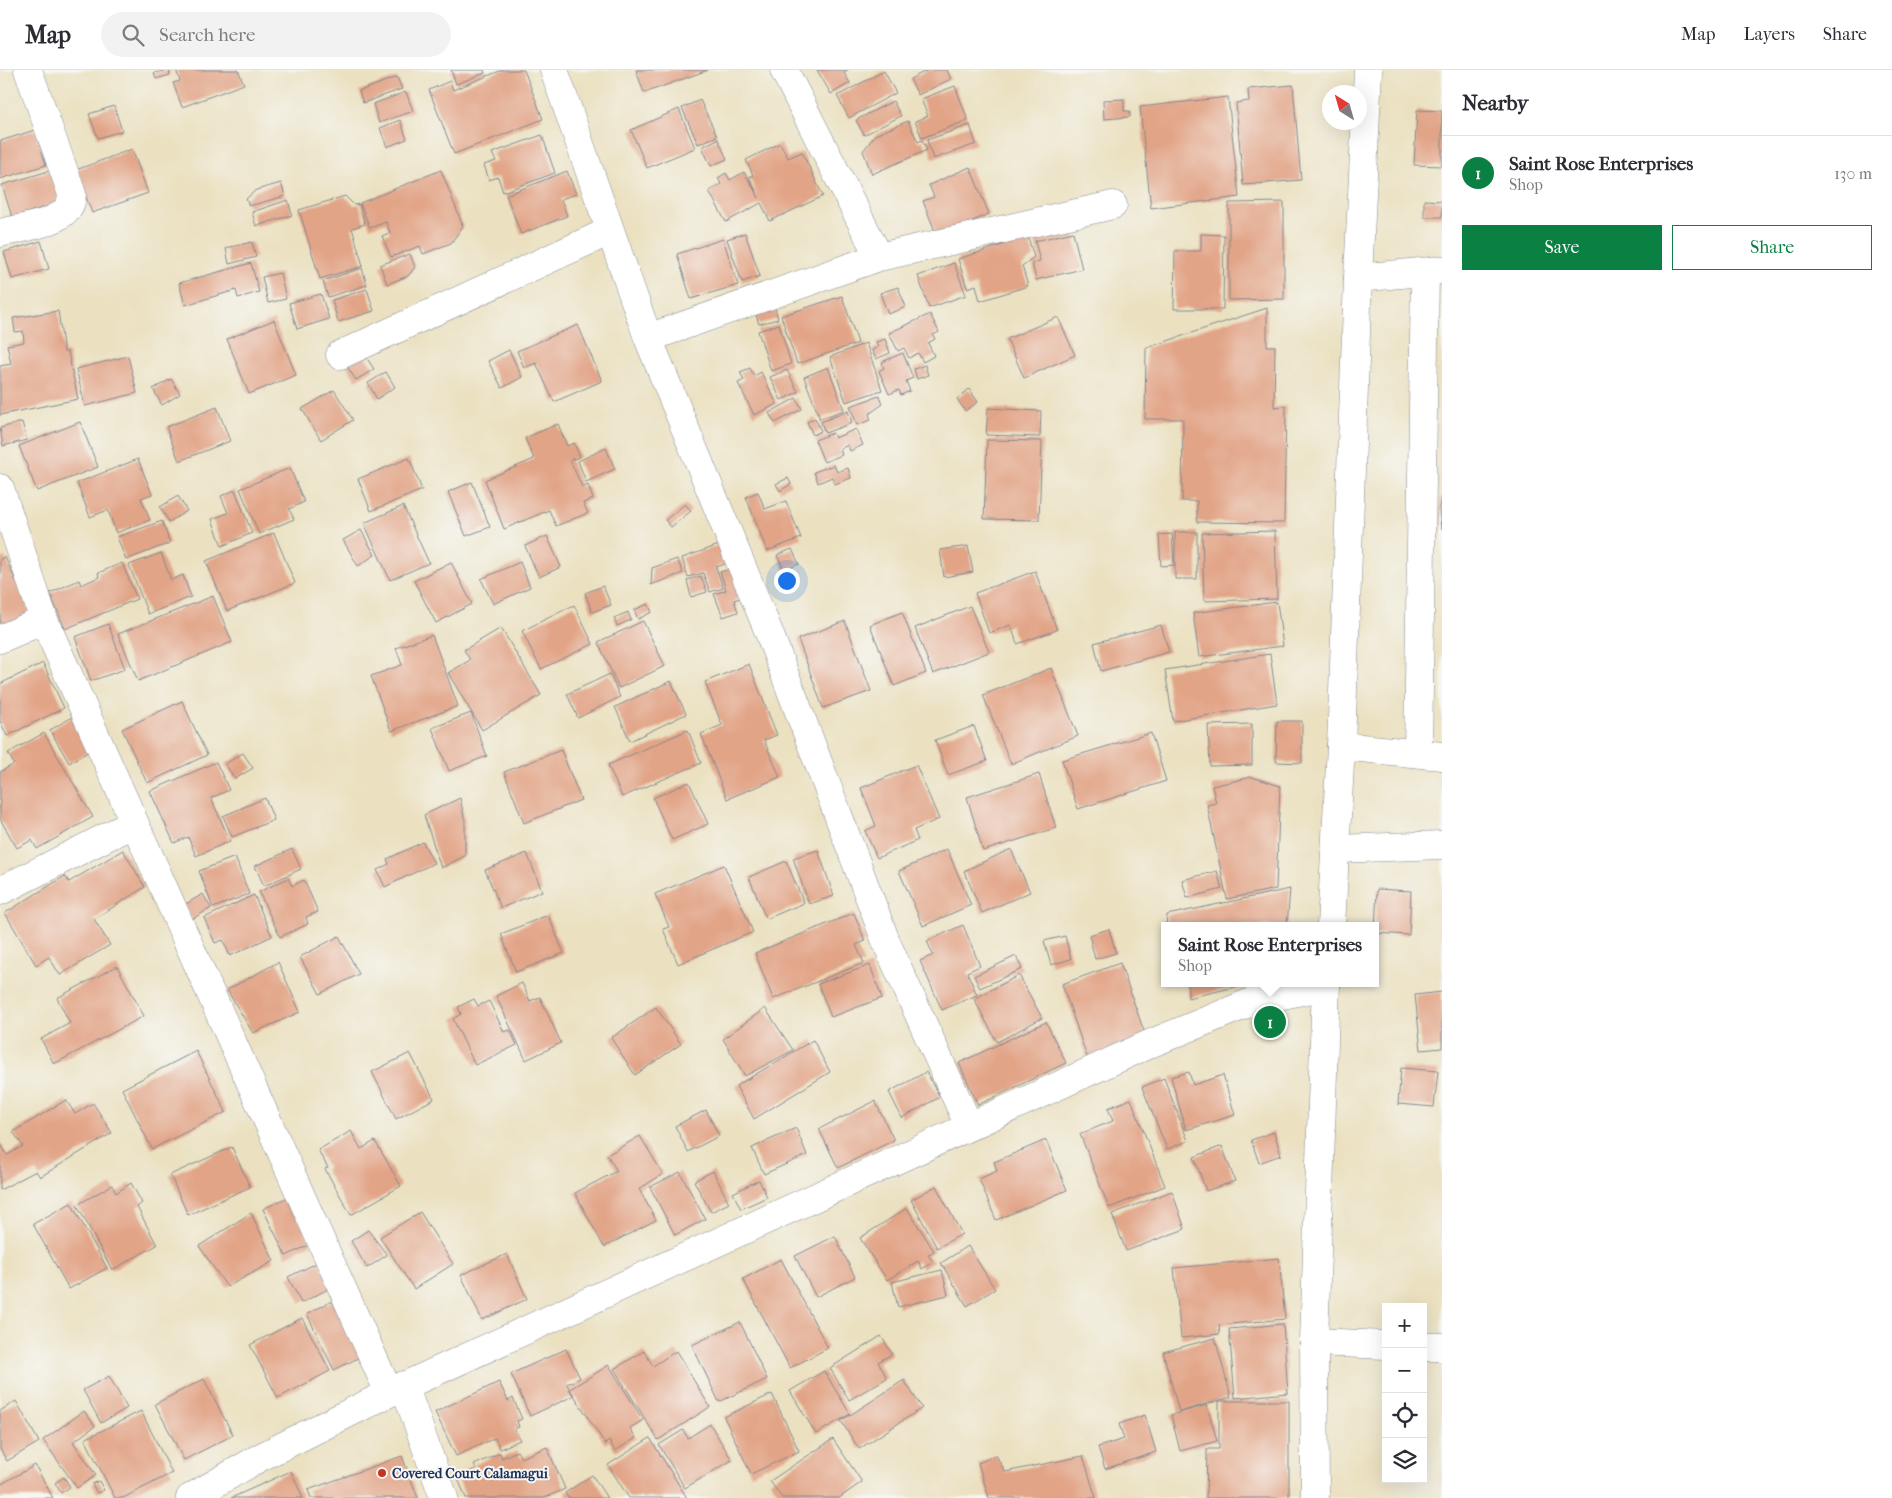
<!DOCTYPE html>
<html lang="en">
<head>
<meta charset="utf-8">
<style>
	:root { --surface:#fff; --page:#f2f2f3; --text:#2b2b33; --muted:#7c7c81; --line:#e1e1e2; --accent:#0b8043 }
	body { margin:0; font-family:"IM FELL French Canon",serif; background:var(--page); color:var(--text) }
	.controls { position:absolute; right:15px; bottom:15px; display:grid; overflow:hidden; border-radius:0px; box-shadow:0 5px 20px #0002 }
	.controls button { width:45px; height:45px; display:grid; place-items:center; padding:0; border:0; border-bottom:1px solid var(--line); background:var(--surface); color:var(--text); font:25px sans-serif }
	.compass { position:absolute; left:1322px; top:15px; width:45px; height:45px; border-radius:50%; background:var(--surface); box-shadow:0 5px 20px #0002; rotate:323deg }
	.you { position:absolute; left:786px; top:510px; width:18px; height:18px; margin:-12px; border:4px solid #fff; border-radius:50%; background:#1a73e8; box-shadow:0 0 0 8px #1a73e833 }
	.badge { display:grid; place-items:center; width:32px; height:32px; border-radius:50%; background:var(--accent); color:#fff; font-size:16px; font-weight:700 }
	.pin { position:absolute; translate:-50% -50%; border:2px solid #fff; box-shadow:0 1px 5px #0006 }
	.popup { position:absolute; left:1161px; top:852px; width:218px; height:65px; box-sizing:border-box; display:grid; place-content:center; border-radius:0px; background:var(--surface); filter:drop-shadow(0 1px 4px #0005); font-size:16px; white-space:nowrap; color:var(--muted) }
	.popup b { font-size:19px; color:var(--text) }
	.popup::after { content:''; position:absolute; left:50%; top:100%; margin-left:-10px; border:10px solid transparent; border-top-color:var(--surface) }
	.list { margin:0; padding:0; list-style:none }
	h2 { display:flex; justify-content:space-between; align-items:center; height:65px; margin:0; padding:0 20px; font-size:21px }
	h2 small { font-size:16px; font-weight:400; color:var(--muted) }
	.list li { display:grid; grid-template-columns:32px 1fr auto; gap:15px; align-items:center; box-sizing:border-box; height:75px; padding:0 20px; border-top:1px solid var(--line) }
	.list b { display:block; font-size:19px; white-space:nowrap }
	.list p { margin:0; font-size:16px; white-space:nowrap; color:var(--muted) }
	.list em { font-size:16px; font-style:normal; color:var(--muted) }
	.actions { display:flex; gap:10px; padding:15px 20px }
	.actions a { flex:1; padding:11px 0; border:1px solid var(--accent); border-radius:0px; text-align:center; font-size:18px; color:var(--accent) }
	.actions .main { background:var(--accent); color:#fff }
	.icon { flex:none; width:28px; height:28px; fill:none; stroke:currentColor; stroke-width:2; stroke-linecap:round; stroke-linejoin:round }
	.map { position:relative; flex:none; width:1442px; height:1428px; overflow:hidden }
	header { display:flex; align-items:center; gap:30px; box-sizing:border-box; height:70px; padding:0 25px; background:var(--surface); border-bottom:1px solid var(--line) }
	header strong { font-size:24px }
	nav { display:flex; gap:28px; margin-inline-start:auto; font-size:18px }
	.search { width:350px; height:45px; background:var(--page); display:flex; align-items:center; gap:12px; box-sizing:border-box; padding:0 18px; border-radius:28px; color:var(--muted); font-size:19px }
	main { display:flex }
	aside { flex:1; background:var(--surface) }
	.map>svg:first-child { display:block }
	.building { fill:#e2a487 }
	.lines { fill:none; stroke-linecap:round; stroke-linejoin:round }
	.minor-casing { stroke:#838890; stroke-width:29 }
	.major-casing { stroke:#838890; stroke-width:29 }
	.minor { stroke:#fff; stroke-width:28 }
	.major { stroke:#fff; stroke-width:28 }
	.poi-dot { fill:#c8321e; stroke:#f6f6f2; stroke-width:2 }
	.labels { text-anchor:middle; stroke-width:4; stroke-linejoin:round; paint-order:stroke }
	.poi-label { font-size:14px; font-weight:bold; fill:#1b2f5e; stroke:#f6f6f2; text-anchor:start }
</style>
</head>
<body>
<header>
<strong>Map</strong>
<div class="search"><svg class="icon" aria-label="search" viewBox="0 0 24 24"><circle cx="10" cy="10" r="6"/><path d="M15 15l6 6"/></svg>Search here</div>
<nav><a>Map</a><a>Layers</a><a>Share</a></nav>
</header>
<main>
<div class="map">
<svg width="1442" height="1428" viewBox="0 0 1442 1428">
	<rect width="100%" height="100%" fill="#f6f6f2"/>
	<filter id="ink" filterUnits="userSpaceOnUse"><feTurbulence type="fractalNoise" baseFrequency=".02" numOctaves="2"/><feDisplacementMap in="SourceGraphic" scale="10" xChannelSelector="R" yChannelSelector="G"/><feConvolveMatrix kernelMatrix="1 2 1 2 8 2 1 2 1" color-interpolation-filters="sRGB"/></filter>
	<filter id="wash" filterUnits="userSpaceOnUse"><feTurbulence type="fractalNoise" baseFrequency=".0096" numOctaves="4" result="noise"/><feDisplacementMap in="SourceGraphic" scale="20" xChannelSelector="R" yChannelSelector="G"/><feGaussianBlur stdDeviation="1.12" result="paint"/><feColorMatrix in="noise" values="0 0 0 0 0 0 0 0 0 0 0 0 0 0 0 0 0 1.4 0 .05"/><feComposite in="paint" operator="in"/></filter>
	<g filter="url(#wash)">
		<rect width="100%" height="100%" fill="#ebe1c1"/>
		<g id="blocks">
			<path class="building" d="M169 0 170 5 156 9 154 3Z
				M176 0H238L244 14 182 37 173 13 180 11Z
				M451 0H484L485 3 456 14Z
				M502 0H524L543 49 454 84 429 20 450 11 453 20Z
				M636 0H708L644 23Z
				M817 0H848L844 3 850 13 831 24Z
				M928 0H947L951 9 918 25 910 9Z
				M884 1 896 23 849 48 837 26Z
				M397 7 402 19 363 33 359 21Z
				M1293 15 1301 110 1243 115 1236 33 1249 31 1248 19Z
				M955 16 968 50 922 68 915 51 928 46 921 29Z
				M406 22 413 41 379 53 373 34Z
				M1228 27 1239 127 1151 138 1140 37Z
				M1124 29V41H1130V47L1104 49 1103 30Z
				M700 30 717 66 698 74 682 38Z
				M893 31 901 46 864 65 856 50Z
				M114 36 122 61 98 68 89 44Z
				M679 39 695 78 647 98 631 60Z
				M1417 40 1442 41V96L1414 95Z
				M400 50 407 69 387 77 380 58Z
				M908 51 918 72 922 70 927 80 872 104 863 81 875 65Z
				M970 55 976 74 933 89 927 70Z
				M35 60 46 95 0 109V71Z
				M542 65 555 103 503 122 498 107 489 110 484 95 496 91 492 83Z
				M718 69 727 89 711 96 702 77Z
				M780 73 788 88 802 82 823 126 770 151 761 133 726 152 709 121 721 114 718 108 726 103 730 110 744 102 759 128 749 107 753 105 746 90Z
				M132 79 148 123 92 143 76 100Z
				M970 97 989 144 937 166 923 131 934 127 929 115Z
				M52 100 62 132 12 147 2 115Z
				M441 100 463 156 451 173 423 184 420 176 391 187 382 166 390 163 386 152 370 158 360 133Z
				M567 101 576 124 561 129 567 146 521 164 506 125Z
				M281 113 285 126 249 136 246 129 256 120Z
				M345 126 354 135 359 134 365 154 352 158 363 196 320 209 299 140Z
				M288 130 292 145 256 156 252 142Z
				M1424 130 1442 131V147H1424Z
				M1284 132V229L1229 230V133Z
				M1073 162 1082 199 1036 210 1032 193 1040 191 1035 171Z
				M745 163 760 206 742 212 727 169Z
				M1201 164 1224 165 1223 239H1174L1175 181H1201Z
				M1028 167 1034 187 1022 196 1028 216 980 231 976 215 967 218 958 189Z
				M723 169 738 215 691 229 677 184Z
				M41 171 49 199 12 209 4 182Z
				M252 172 256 187 229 194 226 178Z
				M410 184 415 197 408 206 387 214 380 195Z
				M251 193 259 222 238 228 236 220 185 235 179 213Z
				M954 193 966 225 929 238 918 206Z
				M362 198 367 215 328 227 323 211Z
				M280 203 286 229 268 233 262 207Z
				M898 217 906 237 888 244 880 223Z
				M367 219 374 241 338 252 332 230Z
				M321 224 329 249 297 259 289 233Z
				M842 226 858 273 797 294 781 246Z
				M775 237 778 249 759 254 755 242Z
				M1267 238V276H1275L1274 337 1286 336 1284 453 1197 452V431H1182L1183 349H1145L1146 278Z
				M58 241 64 282H68L78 329 0 345V296L11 294 7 275 24 272 23 261 15 262 13 248Z
				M930 244 939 262 933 265 935 269 928 273 934 286 923 292 918 283 909 288 904 278 898 281 889 263Z
				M1058 247 1075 285 1024 308 1007 269Z
				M274 250 296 305 249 324 227 269Z
				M779 254 791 294 771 301 758 261Z
				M578 255 602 311 554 332 536 293 524 298 517 281Z
				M885 269 890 283 876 289 872 280 878 277 876 272Z
				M866 273 882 320 846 332 830 287Z
				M509 280 522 307 502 318 488 291Z
				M903 283 913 308 906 311 910 321 901 325 899 320 889 324 879 301 884 298 882 292Z
				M364 284 374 299 356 310 346 295Z
				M128 286 137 323 85 336 76 299Z
				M925 295 928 305 917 309 914 299Z
				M828 297 844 340 820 349 804 307Z
				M750 298 754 306 761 302 777 334 754 345 738 313 744 310 740 302Z
				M787 300 798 322 781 330 770 307Z
				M386 302 395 317 377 329 368 313Z
				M171 309 180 324 162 335 153 319Z
				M969 319 978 332 965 341 957 329Z
				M334 320 353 350 321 370 302 339Z
				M879 326 883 334 869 344 871 350 857 355 850 336Z
				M796 328 802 339 775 353 769 343Z
				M217 337 230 371 179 391 166 357Z
				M988 338 1041 341 1040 367 986 365Z
				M848 341 852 353 825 363 821 352Z
				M815 348 821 361 813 365 807 352Z
				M22 352 27 370 3 376 0 358Z
				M80 352 98 397 37 421 19 376Z
				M558 354 567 376 574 373 580 387 570 390 582 417 588 415 593 429 583 433 588 443 556 456 549 440 504 459 485 410 534 389 525 368Z
				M856 359 863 375 850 381 848 375 840 379 842 385 824 392 815 370 833 363 835 368Z
				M987 370 1042 371 1039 450 984 449Z
				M606 378 615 399 586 412 578 391Z
				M409 388 422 420 371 441 358 409Z
				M138 389 152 424 141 428 150 450 116 463 108 440 90 447 77 413Z
				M834 395 837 402 848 398 851 408 835 414 832 407 818 413 814 402Z
				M290 398 304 432 289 439 294 449 259 464 240 419Z
				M788 408 791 414 780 421 776 414Z
				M472 412 490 457 466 466 448 422Z
				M235 420 252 463 222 476 212 449 228 443 221 426Z
				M758 422 765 439 786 431 801 468 767 481 746 427Z
				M178 426 187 441 169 452 160 437Z
				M1441 426 1442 459H1441L1439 438Z
				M685 434 691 441 671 457 665 450Z
				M403 436 429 493 390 510 364 453Z
				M162 451 170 473 126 490 117 467Z
				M361 460 375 485 358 496 343 470Z
				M1275 461 1277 529 1204 531 1202 463Z
				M1175 462H1197V509H1175Z
				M274 463 295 513 227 541 206 491Z
				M1172 464 1174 495 1161 496 1159 465Z
				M547 466 561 497 539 507 525 476Z
				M725 473 731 492 716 497 723 518 710 522 703 503 688 507 682 488Z
				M968 476 973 502 944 507 940 480Z
				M792 479 799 494 784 500 777 485Z
				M161 483 171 510 183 505 191 527 148 544 129 495Z
				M5 487 32 546 0 561V489Z
				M677 489 683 503 651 515 652 498Z
				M451 492 472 534 436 553 414 511Z
				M520 492 530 517 493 534 481 509Z
				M122 493 137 529 65 559 50 523 79 510 81 515 99 507 98 503Z
				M733 498 743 527 734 530 738 542 723 547 714 524 726 520 720 502Z
				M1035 501 1057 560 1017 574 1011 555 989 563 975 523Z
				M701 506 707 522 691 527 687 510Z
				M603 516 611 535 592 542 585 523Z
				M213 526 232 572 138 611 118 564Z
				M1277 532 1283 576 1199 587 1193 543Z
				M648 534 652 542 638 549 634 540Z
				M574 535 593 574 541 599 522 561Z
				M970 536 989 582 933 604 915 558Z
				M628 542 631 550 617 556 614 548Z
				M902 542 926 603 894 616 870 555Z
				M643 551 665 596 619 618 598 572Z
				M845 551 871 621 823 638 798 569Z
				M108 554 125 599 91 611 75 567Z
				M1161 555 1169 582 1101 601 1094 573Z
				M501 558 541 625 482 660 448 603 470 590 464 580Z
				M432 565 458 636 391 661 371 606 402 595 396 578Z
				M1270 584 1277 634 1173 651 1165 600Z
				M43 593 64 638 7 666 0 651V614Z
				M749 594 777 665 764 670 780 707 727 729 701 664 722 655 705 612Z
				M1051 598 1078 666 1011 694 983 625Z
				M610 604 620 627 578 648 567 624Z
				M671 611 686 644 630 671 615 637Z
				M182 631 207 685 147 713 122 659Z
				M471 643 487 686 449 701 432 658Z
				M74 646 93 679 69 693 50 660Z
				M1277 651H1302V693L1276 692Z
				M1252 654V695L1210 696 1208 655Z
				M974 656 987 691 948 705 935 670Z
				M688 660 701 693 622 727 608 695Z
				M44 663 93 747 37 779 32 770 17 778 0 749V702L14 694 8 683Z
				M1151 663 1166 711 1078 739 1062 690Z
				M561 680 581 730 524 753 504 702Z
				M243 683 253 698 235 709 225 694Z
				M216 692 229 720 211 728 230 771 196 786 188 767 174 773 150 721Z
				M916 695 939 749 914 760 918 770 877 788 865 761 876 756 861 718Z
				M1039 704 1056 758 983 781 967 727Z
				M1252 707 1280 716 1276 819 1227 829 1207 735 1216 733 1212 716Z
				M689 712 708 754 672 770 653 728Z
				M265 728 274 750 232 767 223 746Z
				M460 728 465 751V786L441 798 424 745Z
				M423 772 434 793 385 817 377 800 389 794 387 789Z
				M292 779 301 799 264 816 255 796Z
				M947 779 971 835 923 856 899 801Z
				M1011 779 1030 822 982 843 964 801Z
				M123 780 145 817 94 849 110 875 60 905 49 887 36 895 5 843 65 806 69 812Z
				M818 780 834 826 809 834 793 788Z
				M527 783 542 821 501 838 485 800Z
				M235 787 249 824 213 838 199 801Z
				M786 791 804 833 766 849 749 807Z
				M724 795 753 862 678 894 663 859 669 857 655 824Z
				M1217 801 1222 819 1187 828 1182 810Z
				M288 808 292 816 304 810 318 842 306 847 308 854 280 867 259 822Z
				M1290 819 1287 856H1166L1167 845Z
				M1377 819 1411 821 1409 865 1375 863Z
				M203 824 211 838 192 849 184 835Z
				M254 825 272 866 230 886 223 870 215 873 204 848Z
				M854 843 865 871 856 875 864 893 773 929 755 883Z
				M548 845 564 883 516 902 501 864Z
				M963 855 980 896 967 902 977 925 942 940 920 891 933 885 927 871Z
				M1109 859 1116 883 1095 889 1089 865Z
				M339 866 359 904 320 924 300 887Z
				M1065 866 1071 889 1051 895 1044 871Z
				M1016 886 1022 899 980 918 974 906Z
				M278 892 300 942 253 963 227 920Z
				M1120 893 1146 967 1087 987 1062 914Z
				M870 895 882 928 831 947 818 914Z
				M117 896 144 946 54 994 41 969 70 953 57 928Z
				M1019 905 1042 948 997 972 974 929Z
				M522 913 530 931 540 927 561 973 526 990 496 926Z
				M1188 913H1248V914L1188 928Z
				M1442 922V978L1421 980 1415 925Z
				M474 929 478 936 489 931 504 962 510 960 517 975 475 995 453 949 461 944 458 937Z
				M656 937 681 974 635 1005 611 968Z
				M765 938 793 980 745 1006 723 969Z
				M1046 952 1066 993 978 1035 959 993Z
				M813 970 830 1002 754 1049 736 1016Z
				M196 981 226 1042 152 1079 122 1019Z
				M410 983 434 1029 396 1049 372 1002Z
				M1401 998 1438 1001 1434 1037 1398 1034Z
				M926 1002 940 1027 902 1048 889 1022Z
				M1189 1002 1193 1015 1223 1005 1235 1045 1186 1060 1171 1007Z
				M1164 1008 1188 1071 1167 1079 1142 1017Z
				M1131 1029 1165 1116 1109 1138 1080 1064 1113 1051 1108 1038Z
				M66 1030 75 1044 93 1033 112 1063 40 1107 36 1101 0 1120V1072L7 1085 23 1076 13 1062Z
				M875 1031 894 1070 838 1098 819 1059Z
				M706 1040 719 1066 688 1082 675 1056Z
				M796 1058 807 1085 764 1104 752 1078Z
				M351 1061 361 1079 375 1071 401 1116 351 1145 325 1099 328 1098 318 1080Z
				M1274 1062 1281 1085 1259 1093 1251 1070Z
				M640 1066 663 1104 639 1119 656 1150 604 1177 575 1123 617 1101 607 1085Z
				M1046 1070 1067 1120 996 1150 979 1109 997 1101 994 1092Z
				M1222 1076 1235 1111 1206 1121 1194 1087Z
				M232 1077 250 1117 188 1145 170 1105Z
				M713 1101 729 1133 711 1142 694 1111Z
				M680 1102 705 1149 675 1165 650 1117Z
				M759 1110 767 1127 741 1139 733 1123Z
				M131 1113 142 1133 137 1137 157 1175 112 1200 77 1135 112 1115 116 1123Z
				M936 1116 962 1164 937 1178 911 1130Z
				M1172 1121 1185 1159 1126 1181 1112 1144Z
				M288 1127 311 1174 286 1186 263 1139Z
				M71 1133 107 1198 69 1219 33 1154Z
				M907 1138 934 1181 928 1185 933 1192 922 1199 918 1191 887 1210 860 1168Z
				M420 1142 453 1194 414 1219 380 1167Z
				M251 1143 274 1191 227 1217 199 1176Z
				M368 1160 387 1185 367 1198 351 1171Z
				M835 1166 855 1207 816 1227 795 1186Z
				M968 1176 995 1219 967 1236 941 1193Z
				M507 1184 527 1229 482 1250 461 1205Z
				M1279 1188 1285 1249 1219 1255 1220 1264 1181 1268 1174 1198Z
				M781 1189 828 1278 790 1298 743 1209Z
				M319 1192 332 1217 301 1233 288 1207Z
				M942 1200 948 1225 898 1237 892 1212Z
				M332 1231 360 1287 334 1300 307 1244Z
				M302 1248 330 1301 278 1328 250 1275Z
				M740 1252 767 1309 719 1332 692 1275Z
				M1283 1254 1288 1323 1235 1328 1229 1259Z
				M881 1266 892 1284 878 1292 887 1308 849 1330 830 1298Z
				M1215 1268 1231 1327 1179 1342 1163 1282Z
				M566 1279 580 1308 567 1314 573 1326 530 1346 511 1304Z
				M644 1281 653 1296 676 1281 710 1337 658 1370 614 1299Z
				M609 1295 643 1350 630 1358 636 1368 615 1381 609 1371 605 1374 570 1319Z
				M824 1301 850 1344 816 1364 790 1321Z
				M109 1306 127 1338 101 1353 83 1320Z
				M204 1309 233 1365 184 1390 155 1334Z
				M904 1310 922 1338 859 1379 841 1351Z
				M499 1312 508 1331 513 1328 522 1349 517 1351 519 1357 514 1359 520 1370 500 1379 495 1368 456 1386 435 1342Z
				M772 1324 799 1381 751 1404 724 1347Z
				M16 1331 39 1372 7 1391 0 1379V1341Z
				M1219 1331H1289V1428H1206L1207 1379H1219Z
				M1207 1335 1217 1371 1180 1381 1171 1345Z
				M84 1341 95 1356 73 1372 96 1405 77 1418 43 1370Z
				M141 1341 172 1403 123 1428H115L85 1369Z
				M1145 1345 1156 1382 1105 1399 1098 1377 1124 1369 1119 1354Z
				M710 1354 732 1390 685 1418 659 1375 683 1360 688 1368Z
				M650 1368 687 1428H629L608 1395Z
				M833 1369 862 1412 839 1428H782L770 1411Z
				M547 1377 565 1419 544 1428H466L457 1406 476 1399 474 1395 500 1383 502 1388 517 1381 521 1388Z
				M996 1385 1005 1402 1083 1386 1096 1428H989L978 1393Z
				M402 1386 418 1428H311L308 1420Z
				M35 1395 53 1428H0V1415Z
				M291 1401 303 1428H231Z
				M592 1405 607 1428H568L565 1423Z
				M64 1407 70 1417 61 1423 55 1413Z
				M99 1411 104 1420 97 1423 92 1414Z"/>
		</g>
	</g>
	<g filter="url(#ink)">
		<use href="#blocks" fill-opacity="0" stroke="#838890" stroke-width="1"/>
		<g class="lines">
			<g class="minor-casing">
				<path id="minor" d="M554 0 648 268 768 560 887 874 969 1056
					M784 0 879 187
					M0 163C22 157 73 154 72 124L28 0
					M1358 208 1442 200
					M648 268 879 187 1113 135
					M340 285 610 161
					M0 418 44 550 389 1323
					M0 569 44 550
					M1341 676 1442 686
					M1418 683 1425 202
					M1336 779 1442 775
					M0 821 134 753
					M1314 1272 1386 1275
					M1423 1277H1442
					M404 1315 444 1428
					M190 1428 259 1388 389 1323 1147 975 1254 931 1326 916"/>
			</g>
			<g class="major-casing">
				<path id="major" d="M1331 856 1341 676 1358 208 1368 0
					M1315 1428 1314 1272 1326 913"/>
			</g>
			<use href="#minor" class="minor"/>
			<use href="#major" class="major"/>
		</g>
	</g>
	<circle class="poi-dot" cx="382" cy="1403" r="5"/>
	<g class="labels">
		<g class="poi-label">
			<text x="392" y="1408">Covered Court Calamagui</text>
		</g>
	</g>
</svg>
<div class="controls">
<button>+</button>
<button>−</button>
<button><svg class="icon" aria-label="locate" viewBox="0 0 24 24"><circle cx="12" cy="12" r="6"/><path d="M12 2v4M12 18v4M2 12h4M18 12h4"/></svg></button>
<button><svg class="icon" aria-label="layers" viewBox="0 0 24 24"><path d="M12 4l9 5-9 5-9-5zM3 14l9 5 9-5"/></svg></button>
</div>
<svg class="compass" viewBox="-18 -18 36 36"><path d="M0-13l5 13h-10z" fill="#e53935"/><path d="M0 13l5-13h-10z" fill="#7c7c81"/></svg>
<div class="you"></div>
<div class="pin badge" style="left:1270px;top:952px">1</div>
<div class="popup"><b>Saint Rose Enterprises</b>Shop</div>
</div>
<aside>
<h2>Nearby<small></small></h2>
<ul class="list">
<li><span class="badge">1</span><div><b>Saint Rose Enterprises</b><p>Shop</p></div><em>130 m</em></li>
</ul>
<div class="actions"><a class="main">Save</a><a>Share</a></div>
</aside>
</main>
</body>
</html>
